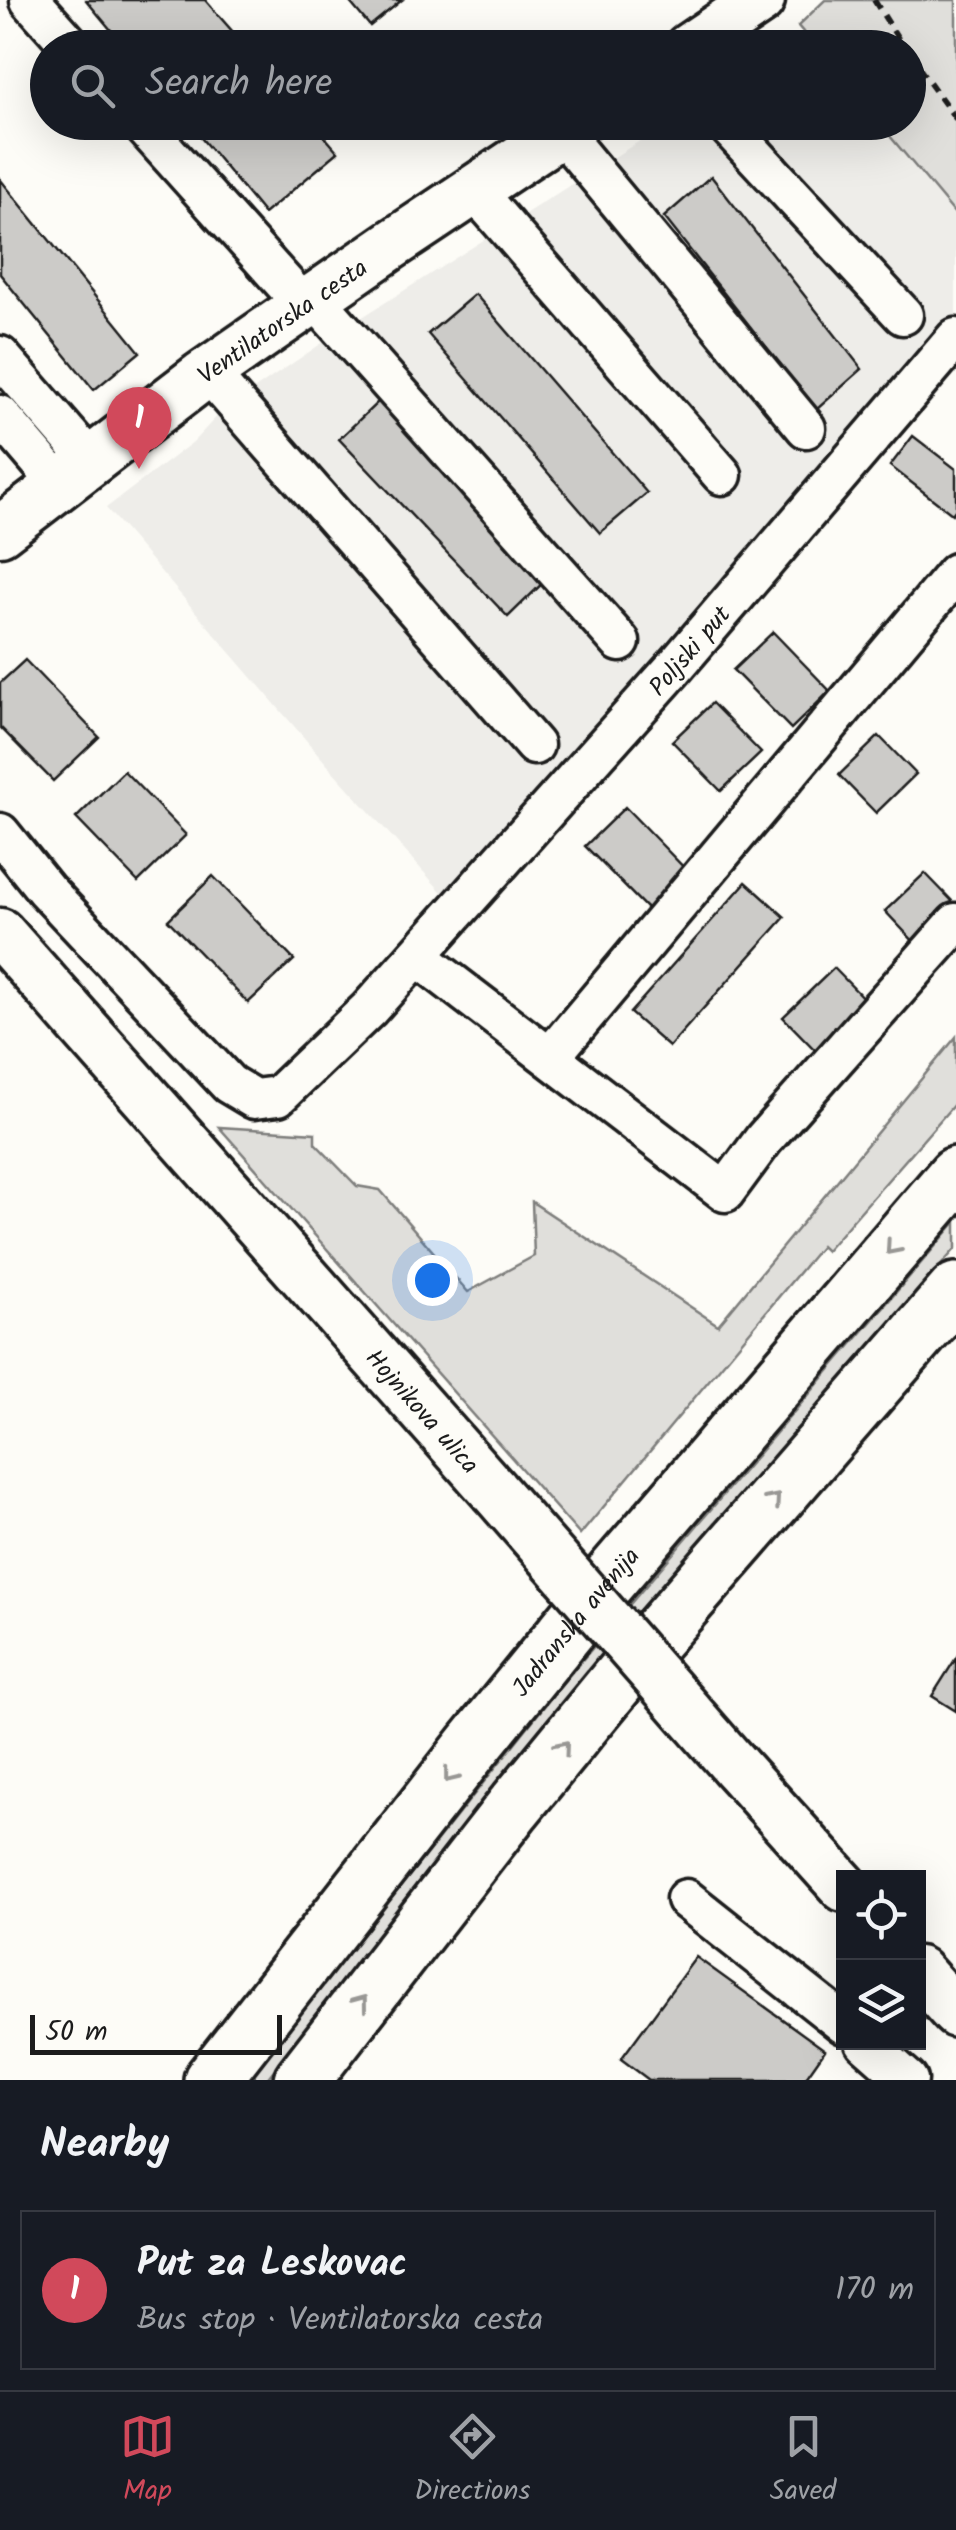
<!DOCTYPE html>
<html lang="en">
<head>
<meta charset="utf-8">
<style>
	:root { --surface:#171b24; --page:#20242c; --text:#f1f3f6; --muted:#9ea1a6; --line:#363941; --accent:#d1495b }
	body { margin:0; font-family:Kalam,sans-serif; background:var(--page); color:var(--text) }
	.controls { position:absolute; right:30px; bottom:30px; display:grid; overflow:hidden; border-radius:0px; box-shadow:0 10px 40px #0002 }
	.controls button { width:90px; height:90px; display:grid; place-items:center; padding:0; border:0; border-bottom:2px solid var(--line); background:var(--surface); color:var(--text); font:50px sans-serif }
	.scale { position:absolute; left:30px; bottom:25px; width:252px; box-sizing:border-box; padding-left:10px; border:5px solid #1c1c1c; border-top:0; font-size:28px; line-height:35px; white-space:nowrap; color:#1c1c1c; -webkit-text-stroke:8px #fdfcf7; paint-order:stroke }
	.you { position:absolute; left:432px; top:1280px; width:35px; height:35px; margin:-25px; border:8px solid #fff; border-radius:50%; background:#1a73e8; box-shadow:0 0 0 15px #1a73e833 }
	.badge { display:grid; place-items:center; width:65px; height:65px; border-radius:50%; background:var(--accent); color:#fff; font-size:32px; font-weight:700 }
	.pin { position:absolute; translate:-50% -82px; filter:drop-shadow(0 2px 5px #0008) }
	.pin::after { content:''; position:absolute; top:52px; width:35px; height:30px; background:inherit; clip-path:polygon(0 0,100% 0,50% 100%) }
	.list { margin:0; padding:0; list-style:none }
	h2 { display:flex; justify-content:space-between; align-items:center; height:130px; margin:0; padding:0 40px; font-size:42px }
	h2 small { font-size:32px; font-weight:400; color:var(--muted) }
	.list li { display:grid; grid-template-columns:65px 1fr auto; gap:30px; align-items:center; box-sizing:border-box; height:160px; margin:0 20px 20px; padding:0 20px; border:2px solid var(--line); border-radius:0px }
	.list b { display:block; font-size:38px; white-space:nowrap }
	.list p { margin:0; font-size:32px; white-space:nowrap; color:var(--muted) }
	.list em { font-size:32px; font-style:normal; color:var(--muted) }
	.icon { flex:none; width:55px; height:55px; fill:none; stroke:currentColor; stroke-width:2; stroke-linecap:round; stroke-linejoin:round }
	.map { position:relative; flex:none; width:956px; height:2080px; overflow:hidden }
	.search { position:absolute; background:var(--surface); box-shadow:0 10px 40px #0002; left:30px; right:30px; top:30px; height:110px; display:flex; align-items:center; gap:25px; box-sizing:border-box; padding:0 35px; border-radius:55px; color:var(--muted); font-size:38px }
	.sheet { height:310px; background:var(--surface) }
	nav { display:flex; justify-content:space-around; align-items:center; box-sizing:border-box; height:140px; border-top:2px solid var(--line); background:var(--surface); font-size:28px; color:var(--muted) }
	nav a { display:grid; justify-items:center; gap:5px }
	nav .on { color:var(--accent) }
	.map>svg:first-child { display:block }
	.built { fill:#eeede9 }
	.green { fill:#e0dfdb; stroke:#7e7e7c; stroke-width:2.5 }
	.building { fill:#cccbc8; stroke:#1c1c1c; stroke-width:2.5 }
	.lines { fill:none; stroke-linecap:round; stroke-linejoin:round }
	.minor-casing { stroke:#1c1c1c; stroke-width:45 }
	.major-casing { stroke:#1c1c1c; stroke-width:55 }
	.highway-casing { stroke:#1c1c1c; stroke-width:62 }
	.path { stroke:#1c1c1c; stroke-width:6; stroke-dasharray:10 8; stroke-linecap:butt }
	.minor { stroke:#fdfcf7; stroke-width:38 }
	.major { stroke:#fdfcf7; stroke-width:48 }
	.highway { stroke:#fdfcf7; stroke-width:55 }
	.major-bridge-casing { stroke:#1c1c1c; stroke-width:55; stroke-linecap:butt }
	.major-bridge { stroke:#fdfcf7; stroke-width:48 }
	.oneway { stroke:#989794 }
	.labels { text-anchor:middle; stroke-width:9; stroke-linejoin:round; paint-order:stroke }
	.street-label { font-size:25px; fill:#1c1c1c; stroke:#fdfcf7 }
</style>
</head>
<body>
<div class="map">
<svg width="956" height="2080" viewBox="0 0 956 2080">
	<rect width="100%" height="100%" fill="#fdfcf7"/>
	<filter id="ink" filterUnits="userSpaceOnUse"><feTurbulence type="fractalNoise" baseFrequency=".01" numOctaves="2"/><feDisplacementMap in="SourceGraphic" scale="20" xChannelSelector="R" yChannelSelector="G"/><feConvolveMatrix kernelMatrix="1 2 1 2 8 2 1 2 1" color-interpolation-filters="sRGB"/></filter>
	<g filter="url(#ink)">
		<path class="built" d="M668 123H879L956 215V320L448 899 331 769 106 508 193 442 221 412 331 337Z"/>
		<path class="green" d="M825 0H956V215L879 123 908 122V48L816 47 798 26Z
			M956 1037V1102L826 1251 821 1246 580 1535 219 1127 315 1133V1143L357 1186 380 1190 468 1292 534 1256 532 1202 718 1325Z
			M956 1222V1248L723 1515 441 1855 266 2080H247L561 1685Z"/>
		<path class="building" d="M86 0H205L247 48H126Z
			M348 0H402L370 26Z
			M188 122H312L338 152 264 214Z
			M711 176 862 369 816 410 664 217Z
			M0 179 140 352 94 390 0 274Z
			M475 294 647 493 600 533 428 334Z
			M381 399 550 576 508 617 339 439Z
			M913 436 956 469V509L952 514 890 466Z
			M773 632 830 691 791 729 733 670Z
			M25 660 99 737 53 781 0 727V683Z
			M712 703 761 753 721 791 672 741Z
			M879 736 916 774 876 813 839 775Z
			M124 771 186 835 138 882 76 818Z
			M625 807 691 875 651 913 585 846Z
			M925 873 956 905 920 948 885 911Z
			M213 876 294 960 248 1003 168 920Z
			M746 882 785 917 669 1047 630 1013Z
			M834 968 871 1006 820 1055 783 1017Z
			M956 1658V1711L932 1696Z
			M696 1957 825 2050 804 2080H649L621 2059Z"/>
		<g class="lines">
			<g class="minor-casing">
				<g id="minor">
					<path d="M30 0 73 48"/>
					<path d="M140 122 304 305"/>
					<path d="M724 122 903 315"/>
					<path d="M561 132 806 428"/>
					<path d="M474 190 722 475"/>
					<path d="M314 298 620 642"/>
					<path d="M0 356 91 461"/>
					<path d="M208 372 534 745"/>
					<path d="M0 415 60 485"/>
					<path id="s1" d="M0 833 46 890 229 1084 254 1099 278 1096 369 1009 674 668 956 338"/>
					<path d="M417 956 725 1192 764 1139 956 923"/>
					<path d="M550 1057 956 573"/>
					<path d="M686 1899 844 2024"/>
					<path d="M865 2042 908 2080"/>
				</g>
			</g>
			<g class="major-casing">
				<g id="major">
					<path d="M689 48 760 0"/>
					<path id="s2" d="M0 531 202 376 390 246 576 122"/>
					<path id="s3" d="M0 933 494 1491"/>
					<path d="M735 1766 844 1887"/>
					<path d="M918 1971 956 2013"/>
				</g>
			</g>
			<g class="highway-casing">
				<g id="highway">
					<path id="s4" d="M212 2080 473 1746 599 1591 956 1175"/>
					<path d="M302 2080 513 1808 623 1674 956 1291"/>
				</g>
			</g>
			<path class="path" d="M874 0 904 48
				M908 53 956 119"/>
			<use href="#minor" class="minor"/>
			<use href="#major" class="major"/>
			<use href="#highway" class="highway"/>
			<g class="major-bridge-casing">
				<path id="major-bridge" d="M494 1491 735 1766"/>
			</g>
			<use href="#major-bridge" class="major-bridge"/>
		</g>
		<defs><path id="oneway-chevron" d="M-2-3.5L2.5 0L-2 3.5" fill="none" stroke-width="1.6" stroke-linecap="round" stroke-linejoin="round" transform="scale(2.5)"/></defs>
		<g class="oneway">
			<use href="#oneway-chevron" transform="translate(892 1248) rotate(131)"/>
			<use href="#oneway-chevron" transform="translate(774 1500) rotate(-49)"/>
			<use href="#oneway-chevron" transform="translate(563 1747) rotate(-50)"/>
			<use href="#oneway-chevron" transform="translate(450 1776) rotate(128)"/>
			<use href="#oneway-chevron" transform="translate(361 2002) rotate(-53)"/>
		</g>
	</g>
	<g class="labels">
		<g class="street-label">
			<text dy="9" stroke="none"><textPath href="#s2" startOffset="352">Ventilatorska cesta</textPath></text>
			<text dy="9" stroke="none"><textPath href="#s1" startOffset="1000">Poljski put</textPath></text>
			<text dy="9" stroke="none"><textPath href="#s3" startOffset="638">Hojnikova ulica</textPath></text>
			<text dy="9" stroke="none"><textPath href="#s4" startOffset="585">Jadranska avenija</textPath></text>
		</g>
	</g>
</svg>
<div class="controls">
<button><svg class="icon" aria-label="locate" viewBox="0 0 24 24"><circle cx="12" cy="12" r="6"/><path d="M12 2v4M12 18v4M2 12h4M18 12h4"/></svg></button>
<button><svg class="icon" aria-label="layers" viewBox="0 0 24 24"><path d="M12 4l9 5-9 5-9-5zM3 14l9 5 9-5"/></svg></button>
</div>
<div class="scale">50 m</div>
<div class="you"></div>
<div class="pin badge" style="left:139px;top:469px">1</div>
<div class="search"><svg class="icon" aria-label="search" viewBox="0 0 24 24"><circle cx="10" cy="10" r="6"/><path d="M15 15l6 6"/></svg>Search here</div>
</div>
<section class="sheet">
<h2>Nearby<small></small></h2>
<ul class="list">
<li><span class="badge">1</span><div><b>Put za Leskovac</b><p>Bus stop · Ventilatorska cesta</p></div><em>170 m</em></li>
</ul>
</section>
<nav>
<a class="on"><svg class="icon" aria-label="map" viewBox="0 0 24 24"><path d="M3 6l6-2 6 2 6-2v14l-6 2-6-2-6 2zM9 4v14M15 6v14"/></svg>Map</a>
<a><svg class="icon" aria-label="directions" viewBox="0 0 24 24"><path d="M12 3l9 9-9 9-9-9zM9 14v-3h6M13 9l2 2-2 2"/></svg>Directions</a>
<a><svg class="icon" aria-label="saved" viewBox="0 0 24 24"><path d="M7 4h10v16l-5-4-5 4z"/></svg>Saved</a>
</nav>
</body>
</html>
